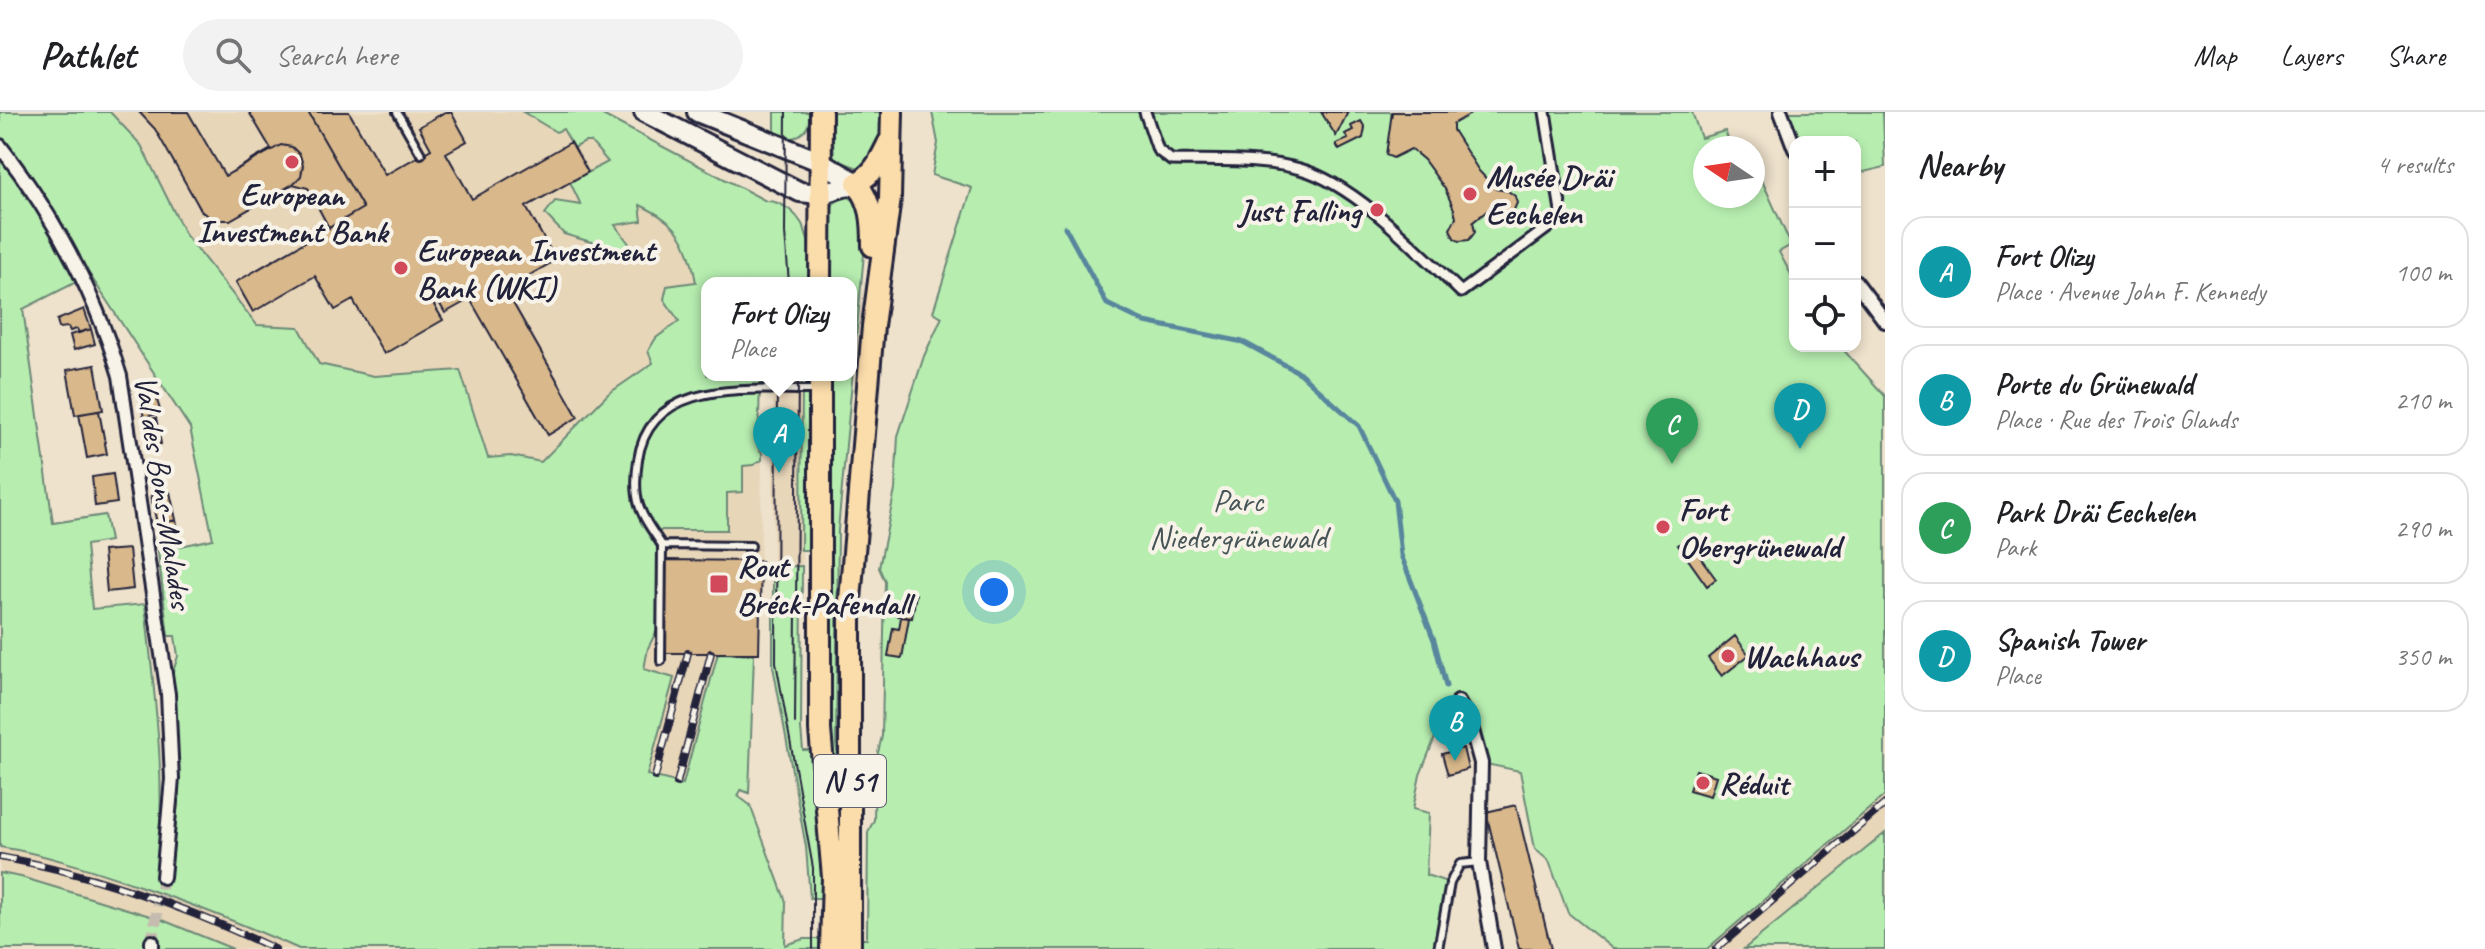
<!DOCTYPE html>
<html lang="en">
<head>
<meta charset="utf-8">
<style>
	:root { --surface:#fff; --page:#f2f2f2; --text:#202124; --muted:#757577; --line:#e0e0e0; --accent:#d1495b }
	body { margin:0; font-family:Caveat,sans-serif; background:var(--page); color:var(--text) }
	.controls { position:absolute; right:24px; top:24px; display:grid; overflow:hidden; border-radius:16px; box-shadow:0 4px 12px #0003 }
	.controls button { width:72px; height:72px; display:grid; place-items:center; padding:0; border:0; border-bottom:2px solid var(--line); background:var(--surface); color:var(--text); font:40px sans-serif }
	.compass { position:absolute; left:1693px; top:24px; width:72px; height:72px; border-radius:50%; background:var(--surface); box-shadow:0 4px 12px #0003; rotate:283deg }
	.you { position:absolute; left:994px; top:480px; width:28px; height:28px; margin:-20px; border:6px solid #fff; border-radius:50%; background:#1a73e8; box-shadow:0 0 0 12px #1a73e833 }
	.badge { display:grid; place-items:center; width:52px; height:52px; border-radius:50%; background:var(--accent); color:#fff; font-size:26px; font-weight:700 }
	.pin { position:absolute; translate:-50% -66px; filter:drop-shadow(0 2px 4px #0008) }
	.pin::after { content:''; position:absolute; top:42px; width:28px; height:24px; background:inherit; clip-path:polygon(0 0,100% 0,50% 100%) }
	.popup { position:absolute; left:701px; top:165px; width:156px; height:104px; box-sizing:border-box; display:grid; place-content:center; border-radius:16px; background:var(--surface); filter:drop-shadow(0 2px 6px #0005); font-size:26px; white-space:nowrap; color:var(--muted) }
	.popup b { font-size:30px; color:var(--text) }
	.popup::after { content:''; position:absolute; left:50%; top:100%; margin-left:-16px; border:16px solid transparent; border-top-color:var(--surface) }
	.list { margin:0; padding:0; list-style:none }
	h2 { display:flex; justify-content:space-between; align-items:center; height:104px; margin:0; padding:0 32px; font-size:34px }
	h2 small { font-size:26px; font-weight:400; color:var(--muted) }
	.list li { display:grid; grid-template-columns:52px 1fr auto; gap:24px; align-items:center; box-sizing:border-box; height:112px; margin:0 16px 16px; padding:0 16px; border:2px solid var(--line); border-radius:24px }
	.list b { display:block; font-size:30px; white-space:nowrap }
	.list p { margin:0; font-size:26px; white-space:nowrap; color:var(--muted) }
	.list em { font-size:26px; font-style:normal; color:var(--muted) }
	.icon { flex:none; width:44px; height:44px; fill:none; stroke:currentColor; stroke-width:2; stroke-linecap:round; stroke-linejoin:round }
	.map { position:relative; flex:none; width:1885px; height:837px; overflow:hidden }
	header { display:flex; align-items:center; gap:48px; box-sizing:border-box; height:112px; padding:0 40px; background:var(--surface); border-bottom:2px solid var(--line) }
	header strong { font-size:38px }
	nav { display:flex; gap:44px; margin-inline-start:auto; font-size:28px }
	.search { width:560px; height:72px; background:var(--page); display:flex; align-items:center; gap:20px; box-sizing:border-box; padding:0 28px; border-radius:44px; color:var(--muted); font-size:30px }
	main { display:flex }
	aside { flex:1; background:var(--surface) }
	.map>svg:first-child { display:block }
	.built { fill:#e8d6b9 }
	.green { fill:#b7eeb0; stroke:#6c8876; stroke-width:2; fill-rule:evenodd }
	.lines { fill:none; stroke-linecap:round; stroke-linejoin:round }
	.stream { stroke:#59869c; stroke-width:5 }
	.building { fill:#d9b98c; stroke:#22223b; stroke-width:2 }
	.minor-tunnel { stroke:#c5bcaf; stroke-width:12; stroke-dasharray:12 6; stroke-linecap:butt }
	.service-casing { stroke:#22223b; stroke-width:12 }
	.pedestrian-casing { stroke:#22223b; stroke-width:15 }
	.minor-casing { stroke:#22223b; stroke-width:18 }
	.secondary-casing { stroke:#22223b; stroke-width:24 }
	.primary-casing { stroke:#22223b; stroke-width:26 }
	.service { stroke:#f7f3e8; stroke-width:6 }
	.pedestrian { stroke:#f7f3e8; stroke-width:9 }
	.minor { stroke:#f7f3e8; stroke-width:12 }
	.secondary { stroke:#f7f3e8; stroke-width:18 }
	.primary { stroke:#fbdcab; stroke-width:20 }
	.tram { stroke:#22223b; stroke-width:2 }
	.rail-casing { stroke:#22223b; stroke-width:8 }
	.rail { stroke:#f7f3e8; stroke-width:5; stroke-dasharray:15; stroke-linecap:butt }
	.poi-dot { fill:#d1495b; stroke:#f7f3e8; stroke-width:3 }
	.labels { text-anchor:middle; stroke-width:8; stroke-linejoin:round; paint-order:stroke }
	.shield { fill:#f7f3e8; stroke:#62616f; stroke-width:2 }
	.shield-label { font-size:30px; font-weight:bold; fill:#22223b }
	.poi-label { font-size:32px; font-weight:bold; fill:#22223b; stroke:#f7f3e8; text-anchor:start }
	.street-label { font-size:32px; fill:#22223b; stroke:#f7f3e8 }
	.park-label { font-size:32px; fill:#475558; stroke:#f7f3e8 }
</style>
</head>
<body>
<header>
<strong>Pathlet</strong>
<div class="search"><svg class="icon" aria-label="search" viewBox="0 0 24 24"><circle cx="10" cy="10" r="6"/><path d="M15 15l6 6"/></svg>Search here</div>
<nav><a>Map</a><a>Layers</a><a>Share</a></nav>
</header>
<main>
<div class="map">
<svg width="1885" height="837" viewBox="0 0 1885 837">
	<rect width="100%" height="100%" fill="#eee2cc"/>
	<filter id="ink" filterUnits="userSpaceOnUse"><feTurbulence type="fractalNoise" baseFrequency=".0125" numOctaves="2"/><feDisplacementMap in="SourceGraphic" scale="16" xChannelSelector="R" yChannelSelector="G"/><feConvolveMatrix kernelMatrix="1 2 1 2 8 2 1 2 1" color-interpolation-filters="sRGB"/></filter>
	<g filter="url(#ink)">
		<path class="built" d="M110 0H573L654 71 707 171V217L608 282 541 351 511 344 425 371 257 213 185 122 141 33Z
			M794 270H802V454L773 455V272L793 273Z
			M762 348 759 541H718L683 673 647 663 674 566 643 557 648 536 659 514 656 432 650 425 662 418H727V380L743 354 753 353Z
			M1885 683V721L1744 837H1707Z
			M0 735 21 738 93 758 248 814 299 837H233L160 807 21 765 0 761Z"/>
		<path class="green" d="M0 0H110L141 33 185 122 257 213 299 215 319 252 374 264 460 258 488 346 511 344 541 350 608 282 653 251 648 239 656 226 679 209 664 187 667 174 696 170C688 128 679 111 640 93L642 109 615 113 630 133 625 140 564 122 545 102 555 89 581 93 570 70 608 50 591 30H585L574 36 563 17 556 20 523 0H597L766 89C776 89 781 92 790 98 813 116 810 145 809 171H707V263H809L808 438H801L802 270 760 272 758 335 762 341V348L753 353 743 354V380L727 381V418H662L651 425 659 439V514L648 536 644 557 674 566 647 663 683 672 718 541 754 542 749 681 741 678 738 684 750 693 786 790 785 833 804 827H867L868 720 874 708 875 653 882 624 885 469 879 456 895 378 898 324 924 244 942 205 933 200 972 76 932 63 938 31 932 0H1692L1701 26 1725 19 1732 36H1705V84H1753V62L1760 64 1791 133 1779 140 1795 170V234H1840L1885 284V683L1707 837H1613L1568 801 1549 749 1535 737 1520 659 1481 651 1470 611 1436 623 1420 663 1413 697 1429 701 1426 763 1450 771 1438 837H299C244 812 188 791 131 771 89 757 45 742 0 735ZM90 163 190 316 213 427 158 439 168 524H175L178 544 173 560 179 678 170 768 156 762C168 672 154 582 145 492L92 497 86 433 110 429 105 403 53 411 23 197Z
			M775 0H811C810 15 804 23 790 27L789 24 775 23Z
			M832 0H882L879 35 861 57 834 47Z
			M1789 0H1883L1885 55 1855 62V30H1799Z
			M845 84C866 89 864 113 865 131L838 418 836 632 843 673 842 718 839 719 835 718 830 656V263H851V171H831V100L833 92Z
			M802 454 801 617 803 638H811L825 786H810L806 735 773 554V455Z
			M1885 721V837H1744Z
			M0 761 21 765 160 807 233 837H159L157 831 146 828 144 837H0Z"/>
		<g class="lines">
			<path class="stream" d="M1065 115 1107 192 1145 210 1243 230 1300 261 1359 314 1395 389 1401 443 1434 528 1446 574"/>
		</g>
		<path class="building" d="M139 0H188L225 64 271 37 249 0H308L363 96 329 116 308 76 293 72 230 108H215L202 100 155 17Z
			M139 0H188L225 64 281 33 292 35 300 43 303 53 301 64 293 72 230 108H215L202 100 155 17Z
			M308 0H349L385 63 431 37 419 15 445 0H451L467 29 446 41 472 87 571 30 588 60 526 95 556 148 505 177 578 305 548 323 470 187 445 201 430 175 425 178 443 208 384 242 353 188 335 198 315 164 253 200 236 170 363 96Z
			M1321 0H1348L1336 24Z
			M1392 0H1474L1453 12V18L1479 59 1496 77 1508 79 1515 84 1517 91 1513 100 1501 104 1492 95 1473 110 1475 120 1469 128 1459 129 1454 126 1450 117 1456 106 1454 97 1445 77 1424 48 1411 37 1393 46 1386 43Z
			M1361 9 1365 16 1363 26 1339 38 1336 32 1348 27 1345 22 1353 18 1351 14Z
			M84 197 91 217 79 221 77 217 70 219 68 215 59 216 57 208Z
			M91 217 95 232 74 238 70 223Z
			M95 253 103 298 75 303 67 258Z
			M156 285 161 301 144 305 140 289Z
			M99 299 107 342 87 346 79 302Z
			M156 306 161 332 150 334 144 308Z
			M113 362 117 391 95 394 92 365Z
			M170 380 176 408 157 412 151 384Z
			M176 408 181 432 162 436 157 412Z
			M1687 427 1716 467 1707 474 1678 433Z
			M129 437 133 477 107 480 103 439Z
			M666 448 761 449 759 541H666Z
			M902 480 916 482 912 506 898 504Z
			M901 505 909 506 902 546 888 544 893 516 899 517Z
			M1735 524 1749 543 1722 564 1708 546Z
			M1463 636 1468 657 1448 663 1442 642Z
			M1696 658 1716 664 1710 684 1689 678Z
			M1516 693 1551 837H1519L1486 700Z"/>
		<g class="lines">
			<path class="minor-tunnel" d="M152 830 163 765"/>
			<g class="service-casing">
				<path id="service" d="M397 0 421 42
					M662 433C639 400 632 389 638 348 650 264 752 279 814 278
					M661 549 662 433 751 434
					M1438 837 1450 771 1460 752 1479 750"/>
			</g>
			<g class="pedestrian-casing">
				<path id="pedestrian" d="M1145 0 1158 38 1171 48C1213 49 1259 46 1300 57 1355 72 1420 141 1461 180L1562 105 1545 0"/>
			</g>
			<g class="minor-casing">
				<path id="minor" d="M1781 0 1795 37
					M0 34C53 102 95 181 120 264L168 582 172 667 163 765
					M1855 169 1885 209
					M1458 590 1470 611 1481 651 1479 750 1494 837
					M152 837V830"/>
			</g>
			<g class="secondary-casing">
				<path id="secondary" d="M644 0 800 80 820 82 857 71
					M697 0 821 50 857 71"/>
			</g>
			<g class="primary-casing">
				<path id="primary" d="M873 134C873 108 872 92 857 71 875 61 880 48 889 30
					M820 171 821 0
					M820 263V618L833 765 831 837
					M850 837V488L873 214 890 86 892 0"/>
			</g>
			<use href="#service" class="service"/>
			<use href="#pedestrian" class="pedestrian"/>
			<use href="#minor" class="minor"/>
			<use href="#secondary" class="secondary"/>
			<use href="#primary" class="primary"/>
			<path class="tram" d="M786 0 785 121 789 171
				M777 263 776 550 813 756V837
				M795 611 798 263"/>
			<g class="rail-casing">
				<path id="rail" d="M655 665 688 541
					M677 671 711 541
					M0 745C93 761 190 797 275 837
					M1716 837 1885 692"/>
			</g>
			<use href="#rail" class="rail"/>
		</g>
	</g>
	<g class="poi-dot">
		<circle cx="292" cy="50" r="8"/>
		<circle cx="1470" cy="82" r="8"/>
		<circle cx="1377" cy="98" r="8"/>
		<circle cx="401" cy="156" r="8"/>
		<circle cx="1663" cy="415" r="8"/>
		<rect x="709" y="462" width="20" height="20" rx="4"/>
		<circle cx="1728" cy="544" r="8"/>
		<circle cx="1703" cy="671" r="8"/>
	</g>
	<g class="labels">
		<rect class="shield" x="814" y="643" width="72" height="52" rx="6"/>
		<g class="shield-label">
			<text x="850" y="679">N 51</text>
		</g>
		<g class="poi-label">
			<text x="1486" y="75">Musée Dräi<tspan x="1486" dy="37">Eechelen</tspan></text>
			<text x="292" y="93" text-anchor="middle">European<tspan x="292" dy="37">Investment Bank</tspan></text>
			<text x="1361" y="109" text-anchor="end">Just Falling</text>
			<text x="417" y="149">European Investment<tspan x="417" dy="37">Bank (WKI)</tspan></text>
			<text x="1679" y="408">Fort<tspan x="1679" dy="37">Obergrünewald</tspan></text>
			<text x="737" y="465">Rout<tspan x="737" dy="37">Bréck-Pafendall</tspan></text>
			<text x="1744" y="555">Wachhaus</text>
			<text x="1719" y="682">Réduit</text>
		</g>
		<g class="street-label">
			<text transform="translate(164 380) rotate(81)" y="11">Val des Bons-Malades</text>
		</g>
		<g class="park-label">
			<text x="1238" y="399">Parc<tspan x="1238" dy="37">Niedergrünewald</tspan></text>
		</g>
	</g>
</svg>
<div class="controls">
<button>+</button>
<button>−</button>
<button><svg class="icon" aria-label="locate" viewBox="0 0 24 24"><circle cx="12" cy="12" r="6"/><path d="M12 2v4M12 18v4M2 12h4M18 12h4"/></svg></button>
</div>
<svg class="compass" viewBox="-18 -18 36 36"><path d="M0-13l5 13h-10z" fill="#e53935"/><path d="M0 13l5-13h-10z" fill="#757577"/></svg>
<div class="you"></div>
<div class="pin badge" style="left:779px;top:361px;background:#0f9aa8">A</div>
<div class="popup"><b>Fort Olizy</b>Place</div>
<div class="pin badge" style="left:1455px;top:649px;background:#0f9aa8">B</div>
<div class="pin badge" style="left:1672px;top:352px;background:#2e9e5b">C</div>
<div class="pin badge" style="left:1800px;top:337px;background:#0f9aa8">D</div>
</div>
<aside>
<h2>Nearby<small>4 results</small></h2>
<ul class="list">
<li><span class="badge" style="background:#0f9aa8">A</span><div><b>Fort Olizy</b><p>Place · Avenue John F. Kennedy</p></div><em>100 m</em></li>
<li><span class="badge" style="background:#0f9aa8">B</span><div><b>Porte du Grünewald</b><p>Place · Rue des Trois Glands</p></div><em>210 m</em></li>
<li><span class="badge" style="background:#2e9e5b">C</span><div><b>Park Dräi Eechelen</b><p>Park</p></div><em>290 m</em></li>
<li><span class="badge" style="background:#0f9aa8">D</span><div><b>Spanish Tower</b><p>Place</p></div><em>350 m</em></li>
</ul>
</aside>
</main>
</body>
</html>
